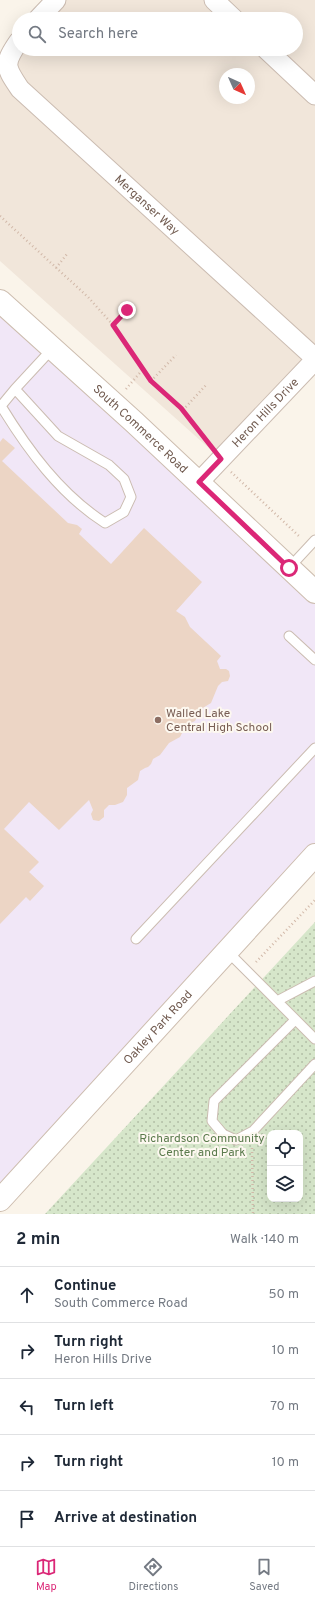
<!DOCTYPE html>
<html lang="en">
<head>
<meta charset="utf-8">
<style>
	:root { --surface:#fff; --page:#f6f6f7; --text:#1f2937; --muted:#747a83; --line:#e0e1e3; --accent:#db2777 }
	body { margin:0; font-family:Overpass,sans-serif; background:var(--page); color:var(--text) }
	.controls { position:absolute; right:12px; bottom:12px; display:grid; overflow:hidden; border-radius:8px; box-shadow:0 4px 16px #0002 }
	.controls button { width:36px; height:36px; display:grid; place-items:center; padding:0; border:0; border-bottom:1px solid var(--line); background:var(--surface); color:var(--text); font:20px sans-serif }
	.compass { position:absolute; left:219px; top:68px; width:36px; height:36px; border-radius:50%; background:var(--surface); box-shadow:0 4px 16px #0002; rotate:135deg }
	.stop { position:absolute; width:12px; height:12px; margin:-9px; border:3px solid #db2777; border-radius:50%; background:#fff }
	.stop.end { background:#db2777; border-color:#fff; box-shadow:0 1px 4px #0008 }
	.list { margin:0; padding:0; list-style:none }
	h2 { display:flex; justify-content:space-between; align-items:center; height:52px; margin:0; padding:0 16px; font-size:17px }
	h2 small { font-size:13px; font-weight:400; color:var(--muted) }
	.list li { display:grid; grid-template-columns:26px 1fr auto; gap:12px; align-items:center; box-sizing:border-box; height:56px; padding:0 16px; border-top:1px solid var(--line) }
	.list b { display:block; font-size:15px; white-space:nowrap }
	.list p { margin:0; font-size:13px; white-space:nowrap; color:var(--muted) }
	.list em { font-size:13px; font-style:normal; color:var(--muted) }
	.icon { flex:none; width:22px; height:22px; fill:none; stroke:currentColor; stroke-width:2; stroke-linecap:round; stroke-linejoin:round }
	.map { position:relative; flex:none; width:315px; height:1214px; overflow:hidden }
	.search { position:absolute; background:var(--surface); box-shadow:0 4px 16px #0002; left:12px; right:12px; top:12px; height:44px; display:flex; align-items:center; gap:10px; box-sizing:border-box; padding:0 14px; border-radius:22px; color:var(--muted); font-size:15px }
	.sheet { height:332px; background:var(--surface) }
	nav { display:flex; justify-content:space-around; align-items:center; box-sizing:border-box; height:56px; border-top:1px solid var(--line); background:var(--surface); font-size:11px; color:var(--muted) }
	nav a { display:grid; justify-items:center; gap:2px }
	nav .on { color:var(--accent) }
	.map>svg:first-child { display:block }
	.residential { fill:#f1e6da; fill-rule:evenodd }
	.education { fill:#f1e7f7 }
	.park { fill:url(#park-dots); fill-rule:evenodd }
	.building { fill:#ecd5c5 }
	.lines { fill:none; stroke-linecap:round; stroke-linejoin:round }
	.lane-casing { stroke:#cbbcb1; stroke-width:11 }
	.street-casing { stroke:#cbbcb1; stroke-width:21 }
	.secondary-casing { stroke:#cdbdaf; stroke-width:24 }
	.path { stroke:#d1b8a8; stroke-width:2.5; stroke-dasharray:1 3; stroke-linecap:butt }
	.lane { stroke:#fff; stroke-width:9 }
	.street { stroke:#fff; stroke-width:19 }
	.secondary { stroke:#fff; stroke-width:22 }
	.route { stroke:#db2777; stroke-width:5 }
	.education-dot { fill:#8d6e63; stroke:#fdf8f0; stroke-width:1.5 }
	.labels { text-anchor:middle; stroke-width:4; stroke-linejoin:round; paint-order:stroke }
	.street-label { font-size:12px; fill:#725c51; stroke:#fdf8f0 }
	.education-label { font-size:12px; fill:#785e54; stroke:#fdf8f0; text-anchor:start }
	.park-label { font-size:12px; fill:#5b7b4d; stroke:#fdf8f0 }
</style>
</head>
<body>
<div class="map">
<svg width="315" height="1214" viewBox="0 0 315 1214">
	<defs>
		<pattern id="park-dots" width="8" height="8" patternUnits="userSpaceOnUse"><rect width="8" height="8" fill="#d6e6ca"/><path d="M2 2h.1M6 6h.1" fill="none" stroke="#b2bea6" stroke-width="1.8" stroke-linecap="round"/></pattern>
	</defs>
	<rect width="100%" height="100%" fill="#faf4ea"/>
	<path class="residential" d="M48 0H315V361L221 459 0 261V52L19 32V49H296V19H31ZM225 74H249V98H225Z"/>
	<path class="education" d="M0 291 315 585V856L0 1195Z"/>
	<path class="park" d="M315 922V1214H45ZM270 1133H300V1199H270Z"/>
	<path class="building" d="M3 438 15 448 2 461 68 523 77 525 82 529 79 534 111 564 144 528 202 582 176 611 185 617 190 627 221 656 217 661 220 669H226L229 671 230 676 228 681 222 682 218 686 211 703 201 709 195 721 186 725 180 737 169 743 160 755 153 759 151 764 148 767 145 768 140 771 138 780 127 788V795L123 802 115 805H109L104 810V817L99 821 93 820 91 814 93 810 89 800 59 830 29 802 4 829 39 862 29 872 44 886 30 901 26 897 0 924V442Z"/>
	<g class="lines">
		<g class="lane-casing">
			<path id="lane" d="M15 389 1 406C28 450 60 494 105 523L124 512 131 497 124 479 109 465 58 436 15 389 52 349
				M289 568 315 540
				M289 636 315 660
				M136 939 315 748
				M227 951 315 1039
				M277 1001 315 981
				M295 1020 214 1101 212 1121 223 1134 236 1140 253 1131 315 1064"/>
		</g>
		<g class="street-casing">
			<g id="street">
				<path d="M214 0 234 19"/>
				<path d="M38 19 56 0"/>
				<path id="s1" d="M19 41C3 64 5 67 20 89L315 358"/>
				<path d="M266 49 315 95"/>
				<path id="s2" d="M199 482 315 360"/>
			</g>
		</g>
		<g class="secondary-casing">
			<g id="secondary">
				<path id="s3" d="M0 301 134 422 315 592"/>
				<path id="s4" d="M0 1200 315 855"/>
			</g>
		</g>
		<path class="path" d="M0 216 88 297 113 325 151 381 181 408 210 444
			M56 268 67 254
			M113 325 127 310
			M151 381 176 355
			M126 389 144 368
			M183 410 207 384
			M231 472 300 537
			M256 962 315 900
			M252 1148 253 1214"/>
		<use href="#lane" class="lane"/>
		<use href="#street" class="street"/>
		<use href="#secondary" class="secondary"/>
	</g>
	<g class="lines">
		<path class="route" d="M127 310 113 325 151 381 181 408 221 459 199 482 289 568"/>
	</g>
	<circle class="education-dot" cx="158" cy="720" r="4"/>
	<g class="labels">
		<g class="street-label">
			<text dy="4" stroke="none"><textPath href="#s1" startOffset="226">Merganser Way</textPath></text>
			<text dy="4" stroke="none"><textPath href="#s2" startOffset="96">Heron Hills Drive</textPath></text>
			<text dy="4" stroke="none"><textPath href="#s3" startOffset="190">South Commerce Road</textPath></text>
			<text dy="4" stroke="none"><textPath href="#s4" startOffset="234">Oakley Park Road</textPath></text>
		</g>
		<g class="education-label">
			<text x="166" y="717">Walled Lake<tspan x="166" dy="14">Central High School</tspan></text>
		</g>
		<g class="park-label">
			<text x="202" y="1142">Richardson Community<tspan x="202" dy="14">Center and Park</tspan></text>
		</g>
	</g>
</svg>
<div class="controls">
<button><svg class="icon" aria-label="locate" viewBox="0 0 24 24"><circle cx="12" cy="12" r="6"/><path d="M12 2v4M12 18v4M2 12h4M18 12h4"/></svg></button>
<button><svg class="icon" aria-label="layers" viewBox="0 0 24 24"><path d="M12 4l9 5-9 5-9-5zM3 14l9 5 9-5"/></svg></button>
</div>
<svg class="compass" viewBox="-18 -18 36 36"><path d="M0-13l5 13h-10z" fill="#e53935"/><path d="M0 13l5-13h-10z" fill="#747a83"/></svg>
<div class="stop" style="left:289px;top:568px"></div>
<div class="stop end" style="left:127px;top:310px"></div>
<div class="search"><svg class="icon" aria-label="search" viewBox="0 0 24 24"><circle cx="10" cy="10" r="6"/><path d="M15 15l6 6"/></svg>Search here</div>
</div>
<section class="sheet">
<h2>2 min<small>Walk · 140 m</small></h2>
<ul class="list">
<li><svg class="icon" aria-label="ahead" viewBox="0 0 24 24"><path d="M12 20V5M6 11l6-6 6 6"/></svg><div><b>Continue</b><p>South Commerce Road</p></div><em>50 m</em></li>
<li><svg class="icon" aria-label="right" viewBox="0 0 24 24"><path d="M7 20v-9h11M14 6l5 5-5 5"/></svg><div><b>Turn right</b><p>Heron Hills Drive</p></div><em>10 m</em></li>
<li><svg class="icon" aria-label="left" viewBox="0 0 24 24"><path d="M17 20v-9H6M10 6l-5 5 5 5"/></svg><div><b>Turn left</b></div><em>70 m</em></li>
<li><svg class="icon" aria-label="right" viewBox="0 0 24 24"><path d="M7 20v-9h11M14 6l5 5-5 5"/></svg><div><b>Turn right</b></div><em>10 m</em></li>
<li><svg class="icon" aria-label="arrive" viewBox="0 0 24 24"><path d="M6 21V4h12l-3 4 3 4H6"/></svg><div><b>Arrive at destination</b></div></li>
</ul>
</section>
<nav>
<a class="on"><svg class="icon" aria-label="map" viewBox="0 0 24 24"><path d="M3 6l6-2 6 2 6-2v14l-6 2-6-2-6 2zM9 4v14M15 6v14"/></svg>Map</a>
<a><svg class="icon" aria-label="directions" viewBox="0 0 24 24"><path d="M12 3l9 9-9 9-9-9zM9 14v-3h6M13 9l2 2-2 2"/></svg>Directions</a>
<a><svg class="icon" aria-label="saved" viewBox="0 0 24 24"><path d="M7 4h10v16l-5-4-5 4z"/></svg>Saved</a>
</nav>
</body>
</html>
